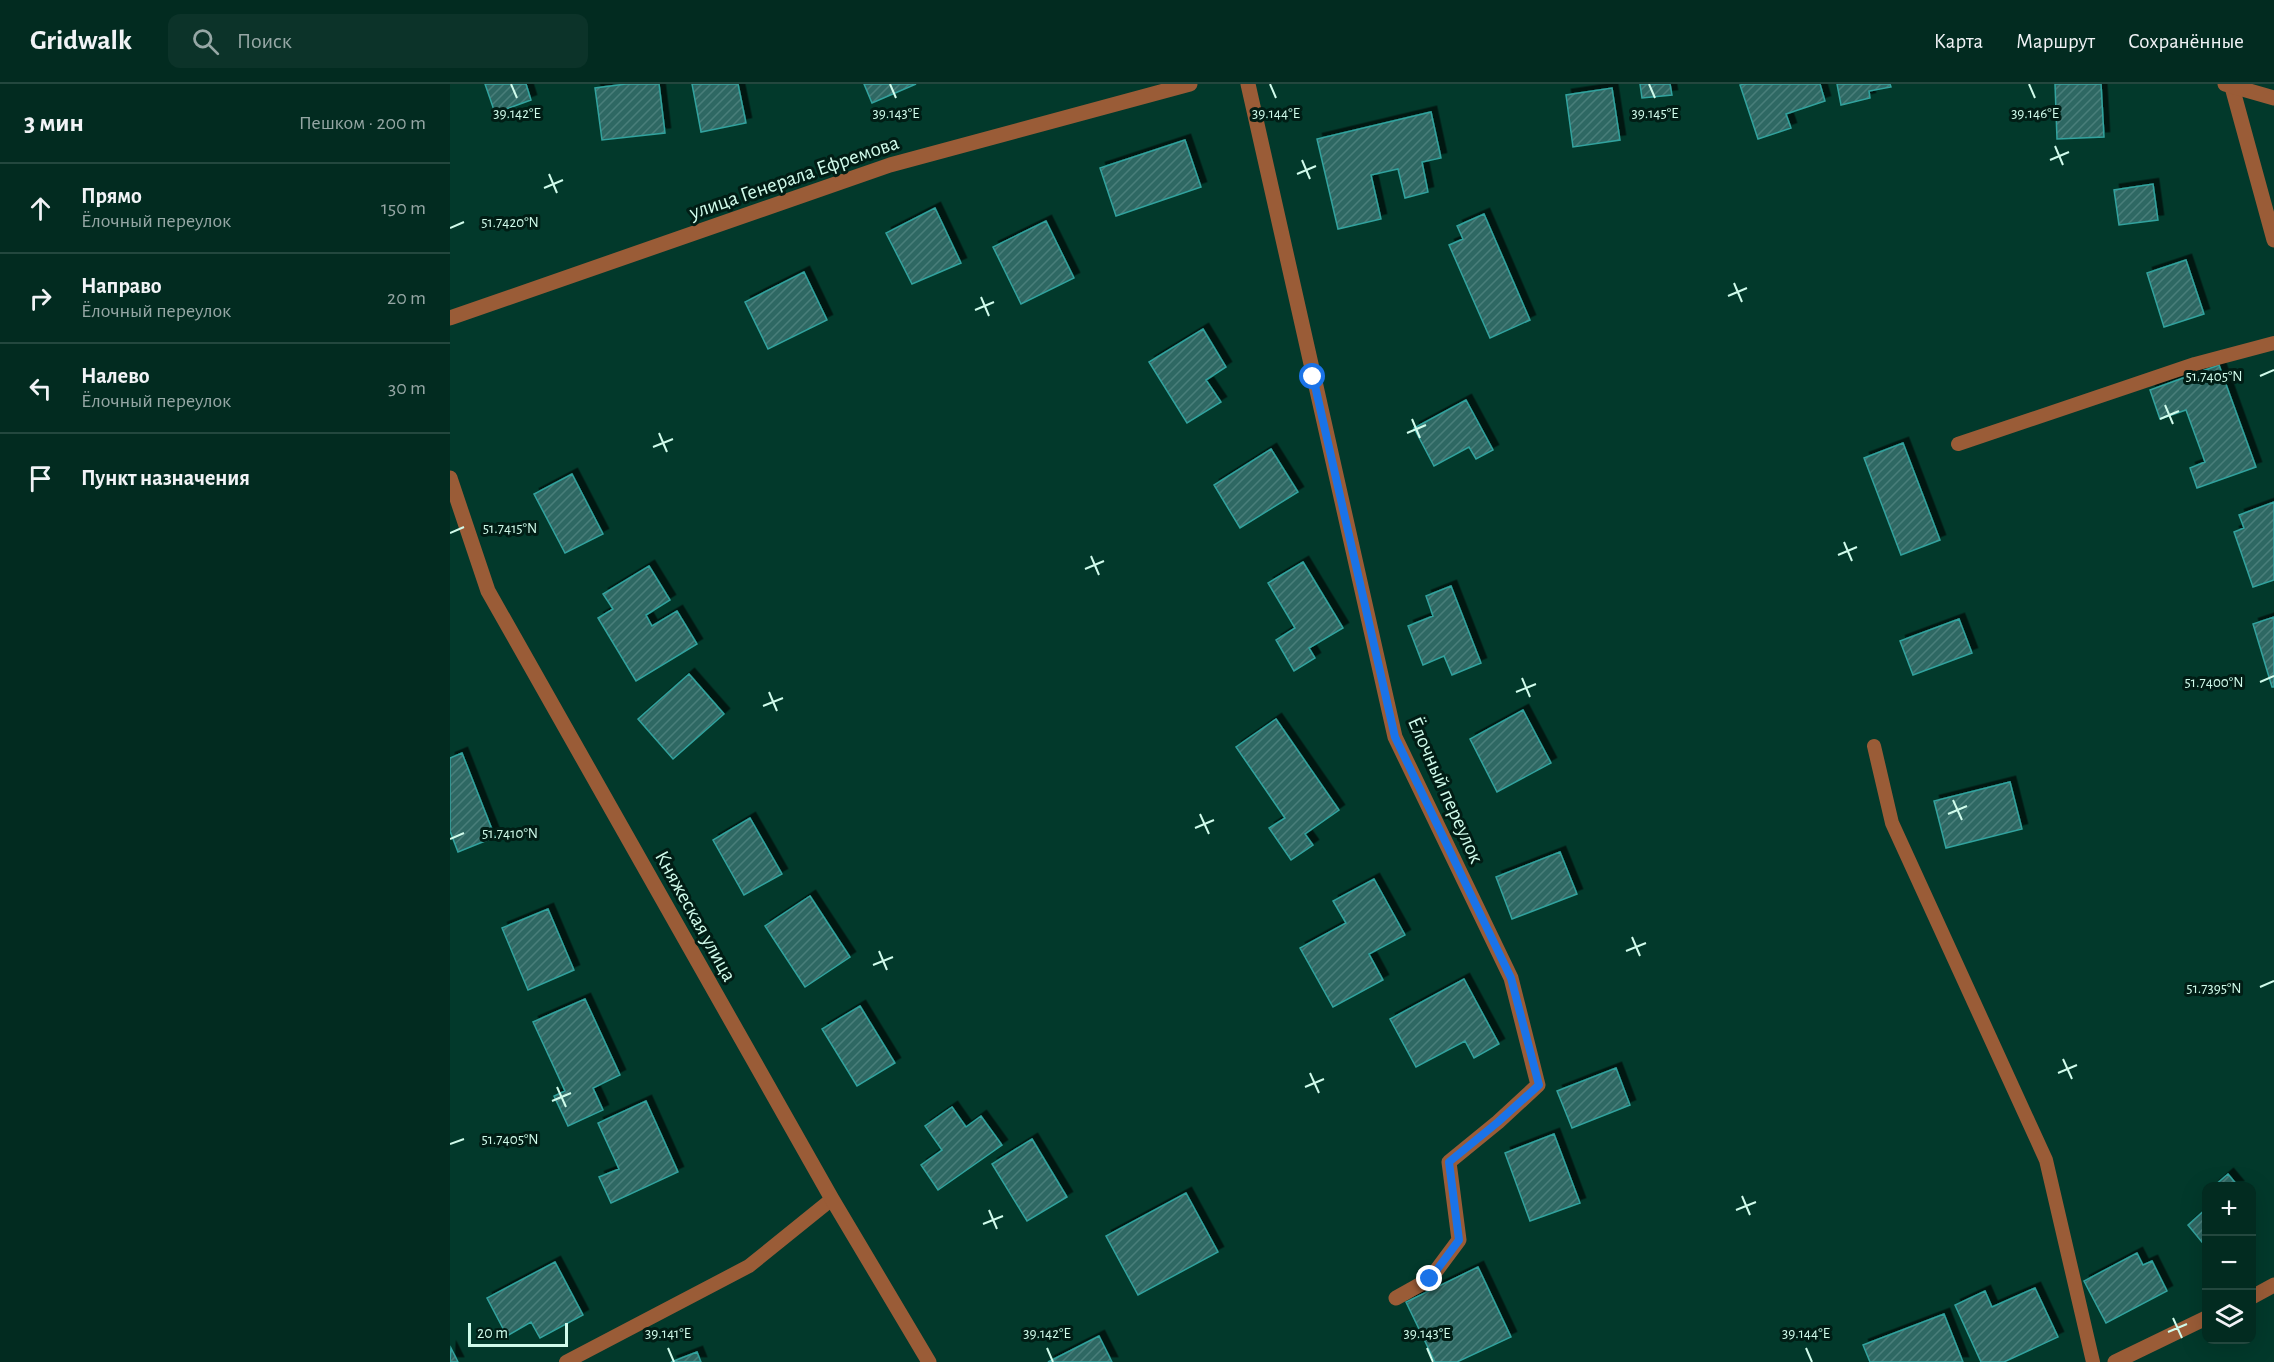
<!DOCTYPE html>
<html lang="ru">
<head>
<meta charset="utf-8">
<style>
	:root { --surface:#022b20; --page:#0c3329; --text:#f1f3f6; --muted:#96a7a5; --line:#23473e }
	body { margin:0; font-family:"Alegreya Sans",sans-serif; background:var(--page); color:var(--text) }
	.controls { position:absolute; right:18px; bottom:18px; display:grid; overflow:hidden; border-radius:12px; box-shadow:0 6px 24px #0002 }
	.controls button { width:54px; height:54px; display:grid; place-items:center; padding:0; border:0; border-bottom:2px solid var(--line); background:var(--surface); color:var(--text); font:30px sans-serif }
	.scale { position:absolute; left:18px; bottom:15px; width:100px; box-sizing:border-box; padding-left:6px; border:3px solid #d0fbeb; border-top:0; font-size:16px; line-height:21px; white-space:nowrap; color:#d0fbeb; -webkit-text-stroke:4px #011d15; paint-order:stroke }
	.stop { position:absolute; width:18px; height:18px; margin:-14px; border:4px solid #1a73e8; border-radius:50%; background:#fff }
	.stop.end { background:#1a73e8; border-color:#fff; box-shadow:0 2px 6px #0008 }
	.list { margin:0; padding:0; list-style:none }
	h2 { display:flex; justify-content:space-between; align-items:center; height:78px; margin:0; padding:0 24px; font-size:26px }
	h2 small { font-size:20px; font-weight:400; color:var(--muted) }
	.list li { display:grid; grid-template-columns:39px 1fr auto; gap:18px; align-items:center; box-sizing:border-box; height:90px; padding:0 24px; border-top:2px solid var(--line) }
	.list b { display:block; font-size:22px; white-space:nowrap }
	.list p { margin:0; font-size:20px; white-space:nowrap; color:var(--muted) }
	.list em { font-size:20px; font-style:normal; color:var(--muted) }
	.icon { flex:none; width:33px; height:33px; fill:none; stroke:currentColor; stroke-width:2; stroke-linecap:round; stroke-linejoin:round }
	.map { position:relative; flex:none; width:1824px; height:1278px; overflow:hidden }
	header { display:flex; align-items:center; gap:36px; box-sizing:border-box; height:84px; padding:0 30px; background:var(--surface); border-bottom:2px solid var(--line) }
	header strong { font-size:28px }
	nav { display:flex; gap:33px; margin-inline-start:auto; font-size:21px }
	.search { width:420px; height:54px; background:var(--page); display:flex; align-items:center; gap:15px; box-sizing:border-box; padding:0 21px; border-radius:12px; color:var(--muted); font-size:22px }
	main { display:flex }
	aside { flex:1; background:var(--surface) }
	.map>svg:first-child { display:block }
	.building { fill:url(#building-hatch); stroke:#32a39e; stroke-width:1.5; filter:url(#shadow) }
	.lines { fill:none; stroke-linecap:round; stroke-linejoin:round }
	.service { stroke:#9a5c37; stroke-width:14 }
	.minor { stroke:#9a5c37; stroke-width:15 }
	.tertiary { stroke:#9a5c37; stroke-width:15 }
	.route { stroke:#1a73e8; stroke-width:8 }
	.ticks { fill:none; stroke:#d0fbeb; stroke-width:2 }
	.labels { text-anchor:middle; stroke-width:6; stroke-linejoin:round; paint-order:stroke }
	.street-label { font-size:21px; fill:#d0fbeb; stroke:#011d15 }
	.ticks-label { font-size:15px; text-anchor:middle; fill:#d0fbeb; stroke:#011d15; stroke-width:6; stroke-linejoin:round; paint-order:stroke }
</style>
</head>
<body>
<header>
<strong>Gridwalk</strong>
<div class="search"><svg class="icon" aria-label="search" viewBox="0 0 24 24"><circle cx="10" cy="10" r="6"/><path d="M15 15l6 6"/></svg>Поиск</div>
<nav><a>Карта</a><a>Маршрут</a><a>Сохранённые</a></nav>
</header>
<main>
<aside>
<h2>3 мин<small>Пешком · 200 m</small></h2>
<ul class="list">
<li><svg class="icon" aria-label="ahead" viewBox="0 0 24 24"><path d="M12 20V5M6 11l6-6 6 6"/></svg><div><b>Прямо</b><p>Ёлочный переулок</p></div><em>150 m</em></li>
<li><svg class="icon" aria-label="right" viewBox="0 0 24 24"><path d="M7 20v-9h11M14 6l5 5-5 5"/></svg><div><b>Направо</b><p>Ёлочный переулок</p></div><em>20 m</em></li>
<li><svg class="icon" aria-label="left" viewBox="0 0 24 24"><path d="M17 20v-9H6M10 6l-5 5 5 5"/></svg><div><b>Налево</b><p>Ёлочный переулок</p></div><em>30 m</em></li>
<li><svg class="icon" aria-label="arrive" viewBox="0 0 24 24"><path d="M6 21V4h12l-3 4 3 4H6"/></svg><div><b>Пункт назначения</b></div></li>
</ul>
</aside>
<div class="map">
<svg width="1824" height="1278" viewBox="0 0 1824 1278">
	<defs>
		<pattern id="building-hatch" width="6" height="6" patternUnits="userSpaceOnUse" patternTransform="scale(1.5)"><rect width="6" height="6" fill="#2d6864"/><path d="M-1 1l2-2M0 6l6-6M5 7l2-2" fill="none" stroke="#4a7e7a"/></pattern>
		<filter id="shadow"><feDropShadow dx="5.5" dy="-5.5" stdDeviation="0" flood-color="#0009"/></filter>
	</defs>
	<rect width="100%" height="100%" fill="#02392b"/>
	<path class="building" d="M35 0H76L81 16 45 29Z
		M176 0H209L215 49 152 56 145 4Z
		M242 0H288L296 39 251 48Z
		M414 0H466L422 19Z
		M1190 0H1220L1222 11 1192 14Z
		M1294 0H1370L1375 17 1336 30 1341 44 1308 55 1290 1Z
		M1387 0H1440L1441 3 1419 7 1420 14 1391 21Z
		M1605 0H1651L1654 53 1607 55Z
		M1162 4 1170 56 1123 63 1116 11Z
		M981 28 991 74 972 78 978 108 955 114 948 85 921 91 931 135 888 145 867 55Z
		M735 56 751 103 666 132 650 84Z
		M1703 100 1708 136 1669 141 1664 106Z
		M485 124 511 179 462 200 436 149Z
		M1034 130 1080 236 1040 254 999 161 1013 155 1007 142Z
		M596 137 624 194 571 220 543 163Z
		M1736 176 1754 230 1714 243 1697 189Z
		M354 188 377 236 318 265 295 218Z
		M753 245 776 283 756 296 771 318 737 339 699 278Z
		M1769 281 1806 383 1747 404 1740 384 1755 378 1736 326 1710 335 1700 306Z
		M1016 316 1043 366 1026 375 1019 363 984 382 964 344Z
		M1453 359 1490 456 1451 471 1414 374Z
		M821 365 848 408 790 444 764 401Z
		M122 390 153 450 115 469 84 410Z
		M1824 418V496L1803 503 1784 448 1794 444 1789 431Z
		M853 478 893 544 859 564 865 574 844 587 826 556 845 544 818 499Z
		M199 482 220 516 196 531 202 542 227 527 247 560 186 597 148 534 163 525 153 510Z
		M1001 502 1031 579 1002 591 994 572 973 581 958 542 983 532 976 512Z
		M1824 533V603H1822L1803 540Z
		M1509 535 1522 569 1463 591 1450 557Z
		M239 590 274 630 223 675 188 635Z
		M1073 626 1101 679 1047 708 1020 655Z
		M826 635 889 726 855 750 863 761 841 776 819 744 835 734 786 663Z
		M12 669 45 753 8 768 0 747V674Z
		M1560 698 1572 745 1496 764 1484 717Z
		M300 734 332 790 294 811 263 756Z
		M1110 768 1127 810 1062 835 1046 793Z
		M924 795 955 851 919 870 933 896 883 923 850 864 896 839 883 817Z
		M360 812 400 873 355 903 315 842Z
		M98 825 124 886 78 906 52 844Z
		M1014 895 1049 960 1024 974 1015 957 966 983 940 935Z
		M135 915 170 991 143 1004 153 1026 118 1042 104 1012 115 1007 83 938Z
		M410 922 445 979 407 1002 372 945Z
		M1166 984 1180 1021 1122 1044 1107 1007Z
		M196 1017 228 1088 161 1119 149 1093 169 1085 148 1039Z
		M502 1023 516 1043 531 1032 552 1061 488 1106 471 1081 492 1066 475 1042Z
		M1104 1050 1130 1119 1080 1137 1055 1069Z
		M582 1055 617 1113 577 1137 542 1080Z
		M1778 1090 1788 1102H1764Z
		M736 1109 768 1168 688 1211 656 1152Z
		M1756 1125V1163L1738 1141Z
		M1687 1169 1693 1181 1702 1177 1717 1207 1656 1239 1634 1197Z
		M105 1178 133 1231 90 1254 81 1238 57 1252 37 1214Z
		M1028 1183 1061 1253 1007 1278H985L956 1218Z
		M1585 1204 1608 1253 1554 1278H1531L1505 1221 1535 1207 1542 1223Z
		M1494 1230 1513 1278H1420L1413 1261Z
		M649 1252 662 1278H598Z
		M1 1264 8 1278H0Z
		M247 1268 251 1278H221Z"/>
	<g class="lines">
		<path class="service" d="M1508 360 1745 280 1824 259
			M1424 662 1442 739 1596 1076 1643 1278
			M116 1278 299 1182 382 1115"/>
		<path class="minor" d="M798 0 945 653 1061 894 1088 1001 1048 1038 999 1078 1009 1156 980 1195 946 1214
			M1782 3 1824 156
			M1802 1213 1824 1201
			M1665 1278 1756 1234"/>
		<path class="tertiary" d="M1775 0 1824 14
			M0 234 440 81 740 0
			M0 394 38 507 382 1115 479 1278"/>
	</g>
	<g class="lines">
		<path class="route" d="M863 293 945 653 1061 894 1089 1001 1048 1038 999 1078 1009 1156 980 1195"/>
	</g>
	<path class="ticks" d="M61 0 67 14M440 0 446 14M820 0 826 14M1199 0 1205 14M1579 0 1585 14M1605 62 1613 81M852 76 860 95M1600 76 1619 68M99 90 107 109M847 90 866 82M94 104 113 96M0 144 14 138M1284 199 1292 218M1278 212 1297 204M531 213 539 232M525 226 544 218M1810 292 1824 286M1715 321 1723 340M962 335 970 354M1710 335 1729 327M209 349 217 368M957 349 976 341M203 363 223 355M0 449 14 443M1394 458 1402 477M1388 471 1407 463M641 472 649 491M635 485 654 477M1072 594 1080 613M1810 598 1824 592M319 608 327 627M1066 608 1086 600M313 622 333 614M1503 716 1512 736M750 730 759 750M1498 730 1517 722M745 744 764 736M0 755 14 749M1182 853 1190 872M429 867 437 886M1176 867 1196 859M423 881 443 873M1810 903 1824 897M1613 975 1622 995M860 989 869 1009M1608 989 1627 981M107 1003 116 1023M855 1003 874 995M102 1017 121 1009M0 1060 14 1055M1292 1112 1300 1131M539 1126 547 1145M1286 1126 1306 1118M533 1140 553 1132M1723 1234 1732 1254M1718 1248 1737 1240M218 1264 224 1278M597 1264 603 1278M977 1264 983 1278M1356 1264 1362 1278"/>
	<g class="labels">
		<g class="street-label">
			<text transform="translate(344 93) rotate(-19)" y="7">улица Генерала Ефремова</text>
			<text transform="translate(996 706) rotate(66)" y="7">Ёлочный переулок</text>
			<text transform="translate(246 832) rotate(61)" y="7">Княжеская улица</text>
		</g>
	</g>
	<g class="ticks-label">
		<text x="67" y="34">39.142°E</text>
		<text x="446" y="34">39.143°E</text>
		<text x="826" y="34">39.144°E</text>
		<text x="1205" y="34">39.145°E</text>
		<text x="1585" y="34">39.146°E</text>
		<text x="60" y="143">51.7420°N</text>
		<text x="1764" y="297">51.7405°N</text>
		<text x="60" y="449">51.7415°N</text>
		<text x="1764" y="603">51.7400°N</text>
		<text x="60" y="754">51.7410°N</text>
		<text x="1764" y="909">51.7395°N</text>
		<text x="60" y="1060">51.7405°N</text>
		<text x="218" y="1254">39.141°E</text>
		<text x="597" y="1254">39.142°E</text>
		<text x="977" y="1254">39.143°E</text>
		<text x="1356" y="1254">39.144°E</text>
	</g>
</svg>
<div class="controls">
<button>+</button>
<button>−</button>
<button><svg class="icon" aria-label="layers" viewBox="0 0 24 24"><path d="M12 4l9 5-9 5-9-5zM3 14l9 5 9-5"/></svg></button>
</div>
<div class="scale">20 m</div>
<div class="stop" style="left:863px;top:293px"></div>
<div class="stop end" style="left:980px;top:1195px"></div>
</div>
</main>
</body>
</html>
